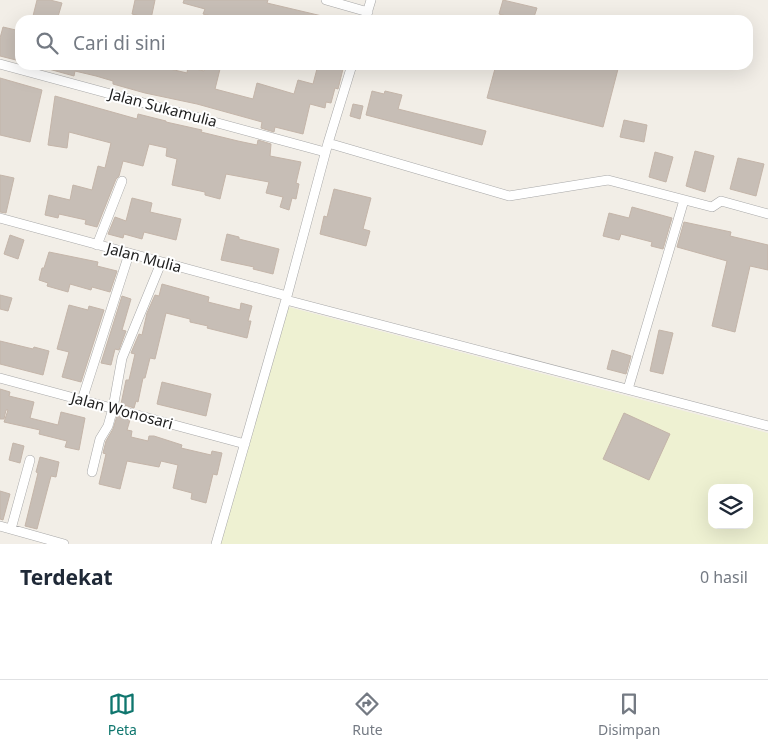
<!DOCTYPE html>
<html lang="id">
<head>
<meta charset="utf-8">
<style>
	:root { --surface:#fff; --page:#f2f2f3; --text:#1f2937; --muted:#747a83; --line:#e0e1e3; --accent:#0f766e }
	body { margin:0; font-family:"Noto Sans",sans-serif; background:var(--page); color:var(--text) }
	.controls { position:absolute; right:15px; bottom:15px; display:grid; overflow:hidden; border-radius:10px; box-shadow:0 5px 20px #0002 }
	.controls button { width:45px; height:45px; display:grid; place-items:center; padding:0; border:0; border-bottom:1px solid var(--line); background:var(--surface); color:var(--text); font:25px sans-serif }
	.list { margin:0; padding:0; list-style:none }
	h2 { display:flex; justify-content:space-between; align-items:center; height:65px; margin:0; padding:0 20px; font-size:21px }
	h2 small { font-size:16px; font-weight:400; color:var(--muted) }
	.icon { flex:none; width:28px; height:28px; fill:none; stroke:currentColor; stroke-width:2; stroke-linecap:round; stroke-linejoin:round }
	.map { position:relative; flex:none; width:768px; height:544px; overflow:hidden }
	.search { position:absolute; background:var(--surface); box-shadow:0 5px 20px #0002; left:15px; right:15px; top:15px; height:55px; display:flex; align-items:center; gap:12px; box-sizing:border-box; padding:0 18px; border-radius:15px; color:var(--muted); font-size:19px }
	.sheet { height:135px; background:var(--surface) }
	nav { display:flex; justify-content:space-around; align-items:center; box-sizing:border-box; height:70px; border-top:1px solid var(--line); background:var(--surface); font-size:14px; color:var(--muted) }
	nav a { display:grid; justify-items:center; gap:2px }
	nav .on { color:var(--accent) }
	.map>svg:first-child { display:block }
	.farmland { fill:#eef1d2; fill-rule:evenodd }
	.building { fill:#c7beb6; stroke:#c4b5a9 }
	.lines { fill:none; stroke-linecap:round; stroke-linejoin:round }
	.street-casing { stroke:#a8a8a8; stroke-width:10 }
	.street { stroke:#fff; stroke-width:9 }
	.labels { text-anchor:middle; stroke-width:4; stroke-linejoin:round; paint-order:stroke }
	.street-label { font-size:15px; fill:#212121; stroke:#fff }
</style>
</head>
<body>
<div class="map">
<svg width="768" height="544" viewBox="0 0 768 544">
	<rect width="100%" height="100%" fill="#f2eee7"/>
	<path class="farmland" d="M281 305 768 433V544H215ZM712 488H749V525H712Z"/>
	<path class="building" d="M37 0H50L62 3 57 20H32Z
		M135 0H155L151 19 132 14Z
		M184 0H268L267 3 322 16 321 20H227L203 14 205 9 183 3Z
		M503 0 537 8 533 20H521L499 14Z
		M3 27 20 31V46L16 60 0 56V38Z
		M46 65H98L116 69 117 65H153L187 73 188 67 204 71 205 65H221L215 89 253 99 257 83 294 94 298 80 313 84 318 65H344L338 89 335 88 331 103 326 102 325 108 310 104 303 134 275 127 274 132 261 128 262 122 197 104 145 93 113 84V81L96 76 75 71 74 76 45 68Z
		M496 65H602L618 69 603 127 487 98Z
		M0 78 42 90 30 142 0 135Z
		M372 91 384 94 385 91 402 95 398 109 486 131 482 145 366 115Z
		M55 96 137 119 138 114 166 121V122L202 130 201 132 238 141 257 145 258 140 271 144 270 156 301 162 296 183 299 184 296 199 292 198 289 210 280 207 283 197 266 193 269 182 226 174 220 199 205 195V192L172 185 177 159 166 156 167 148 149 144 143 166 123 161 119 176 116 179 97 227 85 224 86 220 59 214 58 218 45 215 49 195 70 200 73 185 92 190 98 166 105 168 111 143 69 132 67 148 48 145Z
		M353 104 363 106 360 119 350 116Z
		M624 120 647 125 644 142 620 137Z
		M695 151 714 156 705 192 686 186Z
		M655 152 673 157 666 182 649 177Z
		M738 158 764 164 756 196 730 189Z
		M0 175 14 178 6 213 0 212Z
		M334 189 371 198 363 229 370 231 366 246 320 234 324 216 327 217Z
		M132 198 152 203 150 212 181 219 176 240 144 232 142 239 124 234 123 238 108 234 115 217 126 221Z
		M632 207 672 218 663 249 651 246 652 242 621 234 619 240 603 236 609 213 629 218Z
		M684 222 731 232 730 236 768 245V270L750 266 735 332 712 326 727 261 677 247Z
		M227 234 239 237V239L279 249 273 274 253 269 254 267 221 260Z
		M10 235 24 240 18 259 4 254Z
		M49 252 98 262 97 266 117 271 110 292 92 287 91 290 70 284 68 292 47 286 48 283 39 280 42 268H44Z
		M162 284 209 297 208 302 240 310 241 303 252 306 248 321H251L247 338 207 328 208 326 190 322V319L166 313 155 359 150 358 145 378H143L138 402 136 401 134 408 121 404 126 380H129L135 354 131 353 139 334 142 335 147 313 155 295 159 296Z
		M0 295 12 298 8 311 0 309Z
		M122 296 131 299 122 330 126 331 119 350 115 349 111 365 101 363Z
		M69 305 88 310 89 306 104 310 81 382 62 377 69 352 57 349Z
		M659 330 673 333 663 374 650 371Z
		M0 341 33 349 34 347 49 351 43 375 0 364Z
		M612 350 631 356 626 374 607 369Z
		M162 382 211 394 206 416 157 404Z
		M0 389 10 392 9 396 34 402 30 418 58 425 61 412 85 418 79 450 65 447 67 441 39 434 40 430 4 422 8 410H6L4 419H0Z
		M624 413 670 434 649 480 603 459Z
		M117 416 130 420 127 430 132 431 131 437 148 441 149 436H154L182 445 181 448 211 455 212 451 222 453 217 475 213 474 206 503 191 499 192 493 173 488 178 465 161 461 159 467 127 461 120 489 99 484 106 454 103 453 106 441 113 429Z
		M13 443 24 446 20 463 9 460Z
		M40 457 59 462 56 477 51 476 37 529 25 526 38 473 36 472Z
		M0 491 10 494 3 520 0 519Z"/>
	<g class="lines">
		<g class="street-casing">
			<path id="street" d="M326 0 368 12
				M365 20 371 0
				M0 64 325 152
				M328 143 509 196 608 180 712 207 721 201 768 214
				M0 218 287 296
				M97 245 122 181
				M286 300 768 426
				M0 378 245 444
				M628 389 684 200
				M82 400 129 254
				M92 472 100 439 108 426 113 408 122 358 161 263
				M0 526 64 544
				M11 529 30 460
				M216 544 287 296 328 143 352 65"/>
		</g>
		<use href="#street" class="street"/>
	</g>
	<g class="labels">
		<g class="street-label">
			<text transform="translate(163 108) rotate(15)" y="5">Jalan Sukamulia</text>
			<text transform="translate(144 258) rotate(15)" y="5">Jalan Mulia</text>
			<text transform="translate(122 411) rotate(15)" y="5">Jalan Wonosari</text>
		</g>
	</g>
</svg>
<div class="controls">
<button><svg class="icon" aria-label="layers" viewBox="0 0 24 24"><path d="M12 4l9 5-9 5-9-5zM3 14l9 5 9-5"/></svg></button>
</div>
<div class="search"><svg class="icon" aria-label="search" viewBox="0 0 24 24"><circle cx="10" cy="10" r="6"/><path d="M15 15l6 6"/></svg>Cari di sini</div>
</div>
<section class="sheet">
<h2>Terdekat<small>0 hasil</small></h2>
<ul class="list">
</ul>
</section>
<nav>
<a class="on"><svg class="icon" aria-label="map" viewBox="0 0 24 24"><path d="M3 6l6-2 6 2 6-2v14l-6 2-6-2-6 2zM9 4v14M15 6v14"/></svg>Peta</a>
<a><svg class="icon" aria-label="directions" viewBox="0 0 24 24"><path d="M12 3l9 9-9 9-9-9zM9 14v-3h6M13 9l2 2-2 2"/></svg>Rute</a>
<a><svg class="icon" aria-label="saved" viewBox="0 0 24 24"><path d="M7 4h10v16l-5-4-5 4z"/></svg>Disimpan</a>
</nav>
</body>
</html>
